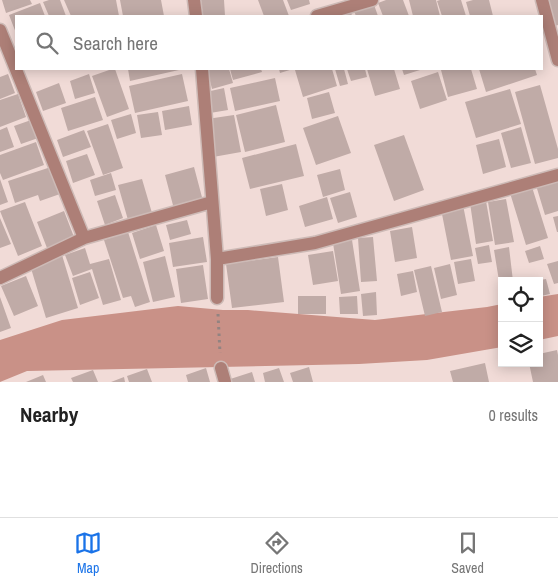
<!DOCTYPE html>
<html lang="en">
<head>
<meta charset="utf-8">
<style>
	:root { --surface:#fff; --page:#f6f6f6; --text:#222; --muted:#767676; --line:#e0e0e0; --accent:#1a73e8 }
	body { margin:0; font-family:"Archivo Narrow",sans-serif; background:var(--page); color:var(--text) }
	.controls { position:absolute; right:15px; bottom:15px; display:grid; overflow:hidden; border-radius:0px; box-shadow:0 2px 12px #0003 }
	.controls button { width:45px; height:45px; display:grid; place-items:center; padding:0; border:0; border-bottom:1px solid var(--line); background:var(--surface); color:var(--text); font:25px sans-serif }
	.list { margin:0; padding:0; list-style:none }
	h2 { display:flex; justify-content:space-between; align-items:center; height:65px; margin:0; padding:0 20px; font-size:21px }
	h2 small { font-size:16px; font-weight:400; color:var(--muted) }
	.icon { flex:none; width:28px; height:28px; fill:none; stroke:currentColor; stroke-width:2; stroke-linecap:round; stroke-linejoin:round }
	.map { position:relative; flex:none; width:558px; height:382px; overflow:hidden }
	.search { position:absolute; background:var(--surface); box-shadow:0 2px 12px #0003; left:15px; right:15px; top:15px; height:55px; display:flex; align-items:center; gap:12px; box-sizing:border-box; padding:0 18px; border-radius:0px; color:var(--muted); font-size:19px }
	.sheet { height:135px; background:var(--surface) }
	nav { display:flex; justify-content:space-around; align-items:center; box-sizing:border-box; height:70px; border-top:1px solid var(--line); background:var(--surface); font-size:14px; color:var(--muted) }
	nav a { display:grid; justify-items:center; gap:2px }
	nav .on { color:var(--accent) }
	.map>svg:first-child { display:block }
	.water { fill:#c99187 }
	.building { fill:#c0aba7 }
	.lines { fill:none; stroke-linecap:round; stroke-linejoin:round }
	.minor-casing { stroke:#cdbab6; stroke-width:15 }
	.path { stroke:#928381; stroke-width:3; stroke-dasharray:2.5 4; stroke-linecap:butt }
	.minor { stroke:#ad7f77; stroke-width:12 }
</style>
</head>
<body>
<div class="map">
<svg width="558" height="382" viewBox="0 0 558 382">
	<rect width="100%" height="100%" fill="#f1dbd7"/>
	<path class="water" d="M558 294V336L539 340V297Z
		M502 304V347L427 360 359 364 27 371 0 382V340L62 320 178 306 223 310H248L375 320 487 307Z"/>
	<path class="building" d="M2 0H30L32 4 6 13Z
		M49 0H60L66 16H49L43 2Z
		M64 0H116L119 16H71Z
		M120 0H161L164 16H123Z
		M201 0H224L225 16H203Z
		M258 0H283L289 16H264Z
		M287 0H309L310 4 291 10Z
		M386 0H403L409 16H383L378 3Z
		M409 0H436L440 16H413Z
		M440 0H461L466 16H442L437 1Z
		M473 0H489L493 16H470L466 2Z
		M545 0H558V25L552 27Z
		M373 2 378 16H356L353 9Z
		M40 3 45 16H16V33L9 15Z
		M351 12 352 16H340Z
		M112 69H115L129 109 107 117 92 76Z
		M128 69H179V70L130 81Z
		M207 69H229L233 83 212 89Z
		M230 69H261L262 72 233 80Z
		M279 69H293L280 73Z
		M298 69H332L337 86 303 97 295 70Z
		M335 69H344L348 84 340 86Z
		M347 69H365L367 77 351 81Z
		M367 69H394L400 89 375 96Z
		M402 69H419L420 70 404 75Z
		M444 69H471L477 89 448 97 441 70Z
		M479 69H535L537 75 486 92Z
		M438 72 447 100 420 109 411 81Z
		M8 74 15 93 0 99V77Z
		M89 74 95 93 75 99 70 81Z
		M182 74 188 101 135 113 129 86Z
		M275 78 280 101 235 111 230 88Z
		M59 83 66 103 43 111 36 92Z
		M540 85 558 149V158L535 164 515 92Z
		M224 88 228 110 210 113 206 92Z
		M510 89 521 124 476 138 465 102Z
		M329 92 335 113 312 119 307 98Z
		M18 94 26 117 0 127V100Z
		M95 97 103 120 68 131 61 108Z
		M276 105 285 142 245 152 236 115Z
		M189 106 192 125 165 130 162 111Z
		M158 112 162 135 141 138 137 115Z
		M131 114 136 133 117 139 111 120Z
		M234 115 241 152 213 157 207 119Z
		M338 116 351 153 316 165 303 128Z
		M34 119 41 137 21 144 14 126Z
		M108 124 123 168 103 175 87 131Z
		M7 127 14 147 0 152V130Z
		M521 127 531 163 511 168 501 133Z
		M84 130 91 147 63 157 57 140Z
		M404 135 424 190 394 201 374 145Z
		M499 139 506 167 483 174 476 145Z
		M36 142 44 165 3 180 0 173V155Z
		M296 144 304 176 250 189 242 158Z
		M87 154 95 175 73 183 66 161Z
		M51 167 60 194 40 201 38 195 15 203 8 181Z
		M194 167 203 201 174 209 165 175Z
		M340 169 345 190 323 197 317 175Z
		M111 173 116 190 95 196 90 180Z
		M558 175V211L545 215 535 182Z
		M0 179 8 202 0 205Z
		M142 179 152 213 128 220 118 185Z
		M282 184 288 210 266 216 260 189Z
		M532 187 548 238 526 245 510 193Z
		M350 192 357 217 338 223 330 198Z
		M115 195 123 218 105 225 97 201Z
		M327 197 333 219 305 227 299 206Z
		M506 199 514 242 495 245 488 202Z
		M486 201 493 241 476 244 470 203Z
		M25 202 42 246 18 256 0 211Z
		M463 205 473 256 451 260 441 209Z
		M64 211 74 237 47 248 37 222Z
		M558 216V232H557L553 217Z
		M0 218 11 244 0 248Z
		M187 220 191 234 170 240 166 225Z
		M156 225 164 251 140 259 132 233Z
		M412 227 417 258 395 262 390 231Z
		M128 232 150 302 135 307 131 296 123 298 104 240Z
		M203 237 207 262 173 267 169 243Z
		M373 237 377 281 361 282 358 238Z
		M352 240 360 291 341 294 333 243Z
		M489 245 492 262 478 264 475 248Z
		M540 246 544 259 529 263 525 251Z
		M509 247 513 281H502V287H500L494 250Z
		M85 248 90 264 109 259 121 300 103 305 92 269 73 276 65 255Z
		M333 251 338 281 313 285 308 255Z
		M62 255 78 308 46 318 30 265Z
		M165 256 175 297 153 302 143 262Z
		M278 257 284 302 232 308 226 264Z
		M471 259 475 281 458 284 454 262Z
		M558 261V283L554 284 547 264Z
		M450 264 457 295 441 299 434 268Z
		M203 265 208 299 181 303 176 269Z
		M431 266 442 312 425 316 414 270Z
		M413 271 417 292 401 296 397 274Z
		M90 272 99 298 80 305 72 278Z
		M26 276 38 306 14 316 1 286Z
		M546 279 550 294 541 296 539 292V280Z
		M376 292 377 315 363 316 361 294Z
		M298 296H326V314H298Z
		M357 296 358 314H340L339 297Z
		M0 297 11 328 0 332Z
		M557 350 558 355V382H533L529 363H539V354Z
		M485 363 489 382H453L450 371Z
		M309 367 313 382H293L290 373Z
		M206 368 210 382H188L186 375Z
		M279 368 284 382H265L263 373Z
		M147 369 152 382H129L127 376Z
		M93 370 98 382H73L71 378Z
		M252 372 255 382H221Z
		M43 375 46 382H26Z
		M124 377 125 382H111Z"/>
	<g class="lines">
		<g class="minor-casing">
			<path id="minor" d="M194 0 196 16
				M542 0 558 60
				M317 16 372 0
				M0 30 84 238
				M202 69 217 259V298
				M217 259 315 243 558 175
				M0 278 84 238 212 202
				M221 368 225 382"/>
		</g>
		<path class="path" d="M218 314 220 353"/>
		<use href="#minor" class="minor"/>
	</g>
</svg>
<div class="controls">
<button><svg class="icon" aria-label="locate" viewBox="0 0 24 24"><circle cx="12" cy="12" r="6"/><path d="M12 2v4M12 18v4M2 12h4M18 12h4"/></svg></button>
<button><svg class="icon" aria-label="layers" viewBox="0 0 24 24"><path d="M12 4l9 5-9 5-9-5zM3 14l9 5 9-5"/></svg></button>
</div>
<div class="search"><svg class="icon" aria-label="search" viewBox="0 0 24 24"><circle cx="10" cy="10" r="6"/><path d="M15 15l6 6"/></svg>Search here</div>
</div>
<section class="sheet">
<h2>Nearby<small>0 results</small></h2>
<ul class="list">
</ul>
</section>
<nav>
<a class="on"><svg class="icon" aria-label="map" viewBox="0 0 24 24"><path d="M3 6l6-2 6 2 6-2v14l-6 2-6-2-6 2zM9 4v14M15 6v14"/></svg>Map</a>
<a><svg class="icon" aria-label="directions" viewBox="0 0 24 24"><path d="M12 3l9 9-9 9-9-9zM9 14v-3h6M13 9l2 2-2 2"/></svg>Directions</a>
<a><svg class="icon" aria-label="saved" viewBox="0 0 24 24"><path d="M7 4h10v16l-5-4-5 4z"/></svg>Saved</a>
</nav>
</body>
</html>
